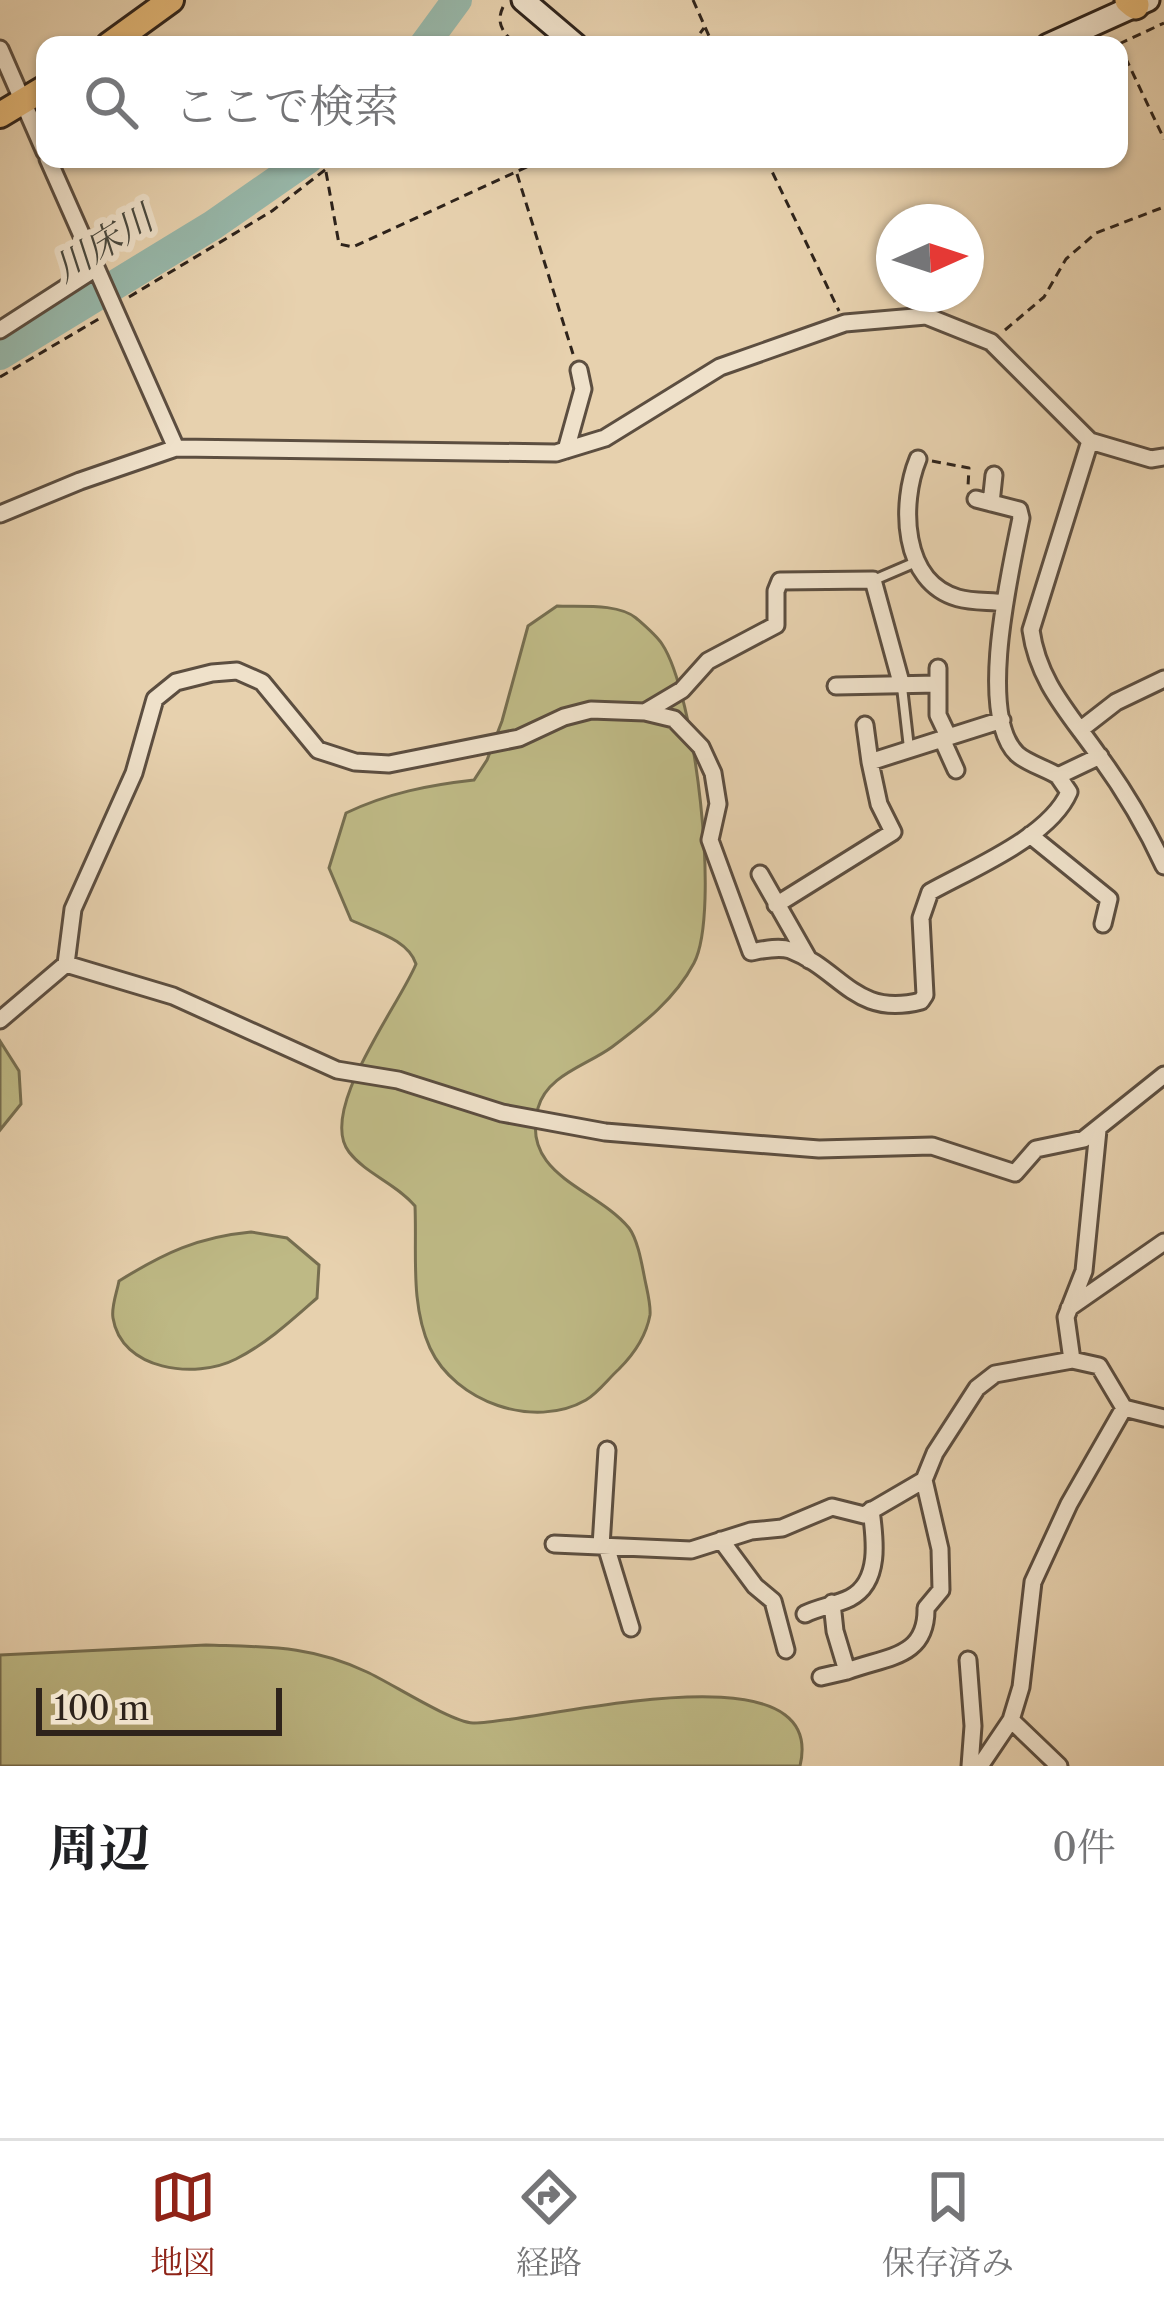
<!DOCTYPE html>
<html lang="ja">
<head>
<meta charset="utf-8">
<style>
	:root { --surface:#fff; --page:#f2f2f2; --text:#202124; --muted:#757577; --line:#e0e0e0; --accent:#8f2418 }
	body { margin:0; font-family:"Libre Caslon Text","Noto Serif JP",serif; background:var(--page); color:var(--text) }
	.compass { position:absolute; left:876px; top:204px; width:108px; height:108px; border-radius:50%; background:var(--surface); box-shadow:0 3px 9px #0004; rotate:87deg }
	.scale { position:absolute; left:36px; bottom:30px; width:246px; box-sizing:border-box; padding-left:12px; border:6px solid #2e231b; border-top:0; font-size:33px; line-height:42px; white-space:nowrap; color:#2e231b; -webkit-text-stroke:9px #efe1ca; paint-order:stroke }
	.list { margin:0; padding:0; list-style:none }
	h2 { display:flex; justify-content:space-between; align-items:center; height:156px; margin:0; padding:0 48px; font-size:51px }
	h2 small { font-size:39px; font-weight:400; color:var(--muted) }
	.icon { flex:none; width:66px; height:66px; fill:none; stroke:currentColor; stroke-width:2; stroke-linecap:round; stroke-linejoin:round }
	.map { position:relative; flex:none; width:1164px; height:1766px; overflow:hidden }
	.search { position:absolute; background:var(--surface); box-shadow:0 3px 9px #0004; left:36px; right:36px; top:36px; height:132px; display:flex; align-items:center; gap:30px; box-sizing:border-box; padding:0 42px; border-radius:24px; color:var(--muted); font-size:45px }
	.sheet { height:372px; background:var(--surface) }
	nav { display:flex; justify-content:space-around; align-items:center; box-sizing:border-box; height:168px; border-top:3px solid var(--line); background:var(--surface); font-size:33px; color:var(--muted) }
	nav a { display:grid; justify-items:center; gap:6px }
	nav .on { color:var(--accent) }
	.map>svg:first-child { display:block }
	.green { fill:#beb985; stroke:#766e50; stroke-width:3 }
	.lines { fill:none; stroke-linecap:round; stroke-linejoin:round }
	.river { stroke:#97b7a9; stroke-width:30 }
	.service-casing { stroke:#5c4e40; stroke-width:14 }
	.minor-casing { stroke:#5c4e40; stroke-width:21 }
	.secondary-casing { stroke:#2e231b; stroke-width:27 }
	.primary-casing { stroke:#2e231b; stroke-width:30 }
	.motorway-casing { stroke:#2e231b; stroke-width:33 }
	.path { stroke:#2e231b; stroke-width:3; stroke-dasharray:9 6; stroke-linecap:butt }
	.service { stroke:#efe1ca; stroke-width:8 }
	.minor { stroke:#efe1ca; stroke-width:15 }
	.secondary { stroke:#efe1ca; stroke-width:21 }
	.primary { stroke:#e4b877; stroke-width:24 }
	.motorway { stroke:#e4b877; stroke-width:27 }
	.labels { text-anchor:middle; stroke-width:12; stroke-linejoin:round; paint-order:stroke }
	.water-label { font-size:36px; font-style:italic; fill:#48483e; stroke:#efe1ca }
</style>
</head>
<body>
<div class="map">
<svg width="1164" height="1766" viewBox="0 0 1164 1766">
	<rect width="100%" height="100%" fill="#e7d1ae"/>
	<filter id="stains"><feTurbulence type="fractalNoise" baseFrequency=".00167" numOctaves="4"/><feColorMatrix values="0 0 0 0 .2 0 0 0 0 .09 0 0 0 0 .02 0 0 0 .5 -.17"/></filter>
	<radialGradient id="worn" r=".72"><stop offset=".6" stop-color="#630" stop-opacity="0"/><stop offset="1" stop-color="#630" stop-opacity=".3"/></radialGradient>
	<path class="green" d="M557 606C580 607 618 603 636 618 644 625 656 635 662 644 695 693 721 911 694 963 675 999 644 1023 612 1047 586 1066 547 1075 538 1108 520 1176 595 1187 629 1228 638 1240 642 1265 645 1280 647 1290 651 1305 650 1315 646 1337 633 1355 619 1369 608 1379 598 1393 586 1400 534 1430 455 1402 430 1348 410 1304 417 1253 415 1206 397 1184 366 1174 349 1152 317 1111 399 1006 416 964 408 939 373 931 351 920L329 868 346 813C388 793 429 785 474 780L487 760 502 721 528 626Z
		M0 1041 19 1071 21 1104 0 1130Z
		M251 1232 287 1238 319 1265 317 1298C292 1320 266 1344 236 1359 195 1380 121 1370 113 1318 111 1307 117 1292 119 1281 164 1253 198 1237 251 1232Z
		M206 1645C267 1647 310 1645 367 1672 391 1683 451 1722 473 1723 530 1725 830 1640 800 1766H0V1655Z"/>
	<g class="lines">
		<path class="river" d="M424 45 457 0
			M0 355 213 225 308 159"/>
		<g class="service-casing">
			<path id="service" d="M874 580 916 562
				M902 687 909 748"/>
		</g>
		<g class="minor-casing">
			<path id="minor" d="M0 49 45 152
				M48 159 176 448
				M0 330 96 268
				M1090 441 1031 630C1038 681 1068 712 1097 753 1122 787 1146 827 1164 866
				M566 450 583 389 579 370
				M918 459C900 503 901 582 958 598 972 602 990 601 1005 603
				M976 499 1019 510 1021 518C1011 569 976 714 1017 754 1027 763 1047 769 1058 776
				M991 503 994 475
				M0 514 80 481 176 448 556 453 605 438 720 367 845 323 926 316 991 342 1090 441 1151 459 1164 457
				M938 668V715L948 736
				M836 686 938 684
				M645 712 682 690 708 661 776 625V591L780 581 873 580 902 686
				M865 725 870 762 1002 720
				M1080 730 1116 702 1164 679
				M942 739 956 770
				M1030 835 1109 899 1103 924
				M760 874 809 960
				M776 905 893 832 879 804 870 762
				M66 964 173 996 337 1070 398 1080 502 1113 605 1132 690 1139 819 1149 932 1146 1015 1173 1036 1149 1084 1139 1164 1075
				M0 1020 66 964 73 909 134 773 155 699 176 682 212 673 237 671 262 682 318 750 355 762 389 764 519 738 564 717 591 710 645 712 674 719 701 747 713 773 718 804 710 840 751 952C762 950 779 946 790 950 842 970 855 1018 921 1001L925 995 921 918 930 892C971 869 1050 837 1069 792L1058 776 1100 756
				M1069 1308 1164 1242
				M1072 1360 1066 1317 1084 1271 1098 1130
				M721 1540 755 1586 773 1601 786 1650
				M554 1544 691 1550 751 1531 782 1528 832 1507 864 1515 924 1480 935 1453 977 1388 995 1374 1072 1360 1099 1366 1124 1408 1164 1418
				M601 1546 607 1450
				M606 1546 631 1628
				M805 1614C819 1607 836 1605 850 1598 881 1582 875 1539 871 1510
				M968 1660 973 1726 970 1766
				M847 1671C887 1656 927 1658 926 1608L941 1590 940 1549 924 1480
				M821 1677 847 1671 835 1631 832 1603
				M1011 1720 1059 1766
				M980 1766 1011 1720 1021 1687 1033 1582 1069 1504 1124 1408"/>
		</g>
		<g class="secondary-casing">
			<path id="secondary" d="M523 0 576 45
				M1048 45 1148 0"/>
		</g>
		<g class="primary-casing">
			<path id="primary" d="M109 45 171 0
				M0 115 45 88"/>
		</g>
		<g class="motorway-casing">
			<path id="motorway" d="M1129 0 1135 5"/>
		</g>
		<path class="path" d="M693 0 713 45
			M503 7C495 24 504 34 517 45
			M1119 44 1164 139
			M1119 44 1164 23
			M449 45 454 38
			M691 45 704 28
			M766 159 839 311
			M326 172 339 244 353 247 544 159
			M517 174 573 354
			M129 297 272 211 339 159
			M1005 330 1044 297 1066 259 1096 233 1164 207
			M0 377 102 317
			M932 461 969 468 968 486"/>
		<use href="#service" class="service"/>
		<use href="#minor" class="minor"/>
		<use href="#secondary" class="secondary"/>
		<use href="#primary" class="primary"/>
		<use href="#motorway" class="motorway"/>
	</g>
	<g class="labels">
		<g class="water-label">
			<text transform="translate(103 243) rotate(-32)" y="13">川床川</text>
		</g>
	</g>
	<rect width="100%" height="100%" filter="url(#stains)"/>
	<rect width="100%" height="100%" fill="url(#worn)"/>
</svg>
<svg class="compass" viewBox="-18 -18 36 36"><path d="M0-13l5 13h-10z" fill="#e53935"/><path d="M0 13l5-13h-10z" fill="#757577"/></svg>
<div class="scale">100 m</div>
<div class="search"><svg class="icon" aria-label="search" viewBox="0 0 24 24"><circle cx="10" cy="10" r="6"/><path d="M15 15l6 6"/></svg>ここで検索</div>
</div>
<section class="sheet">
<h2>周辺<small>0件</small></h2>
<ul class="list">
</ul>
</section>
<nav>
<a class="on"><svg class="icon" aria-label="map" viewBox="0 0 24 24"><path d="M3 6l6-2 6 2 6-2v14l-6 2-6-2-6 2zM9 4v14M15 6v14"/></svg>地図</a>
<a><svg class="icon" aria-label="directions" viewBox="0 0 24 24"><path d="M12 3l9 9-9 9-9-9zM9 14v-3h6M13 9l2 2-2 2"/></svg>経路</a>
<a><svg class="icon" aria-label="saved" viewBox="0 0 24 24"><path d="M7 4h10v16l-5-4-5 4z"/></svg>保存済み</a>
</nav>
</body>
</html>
